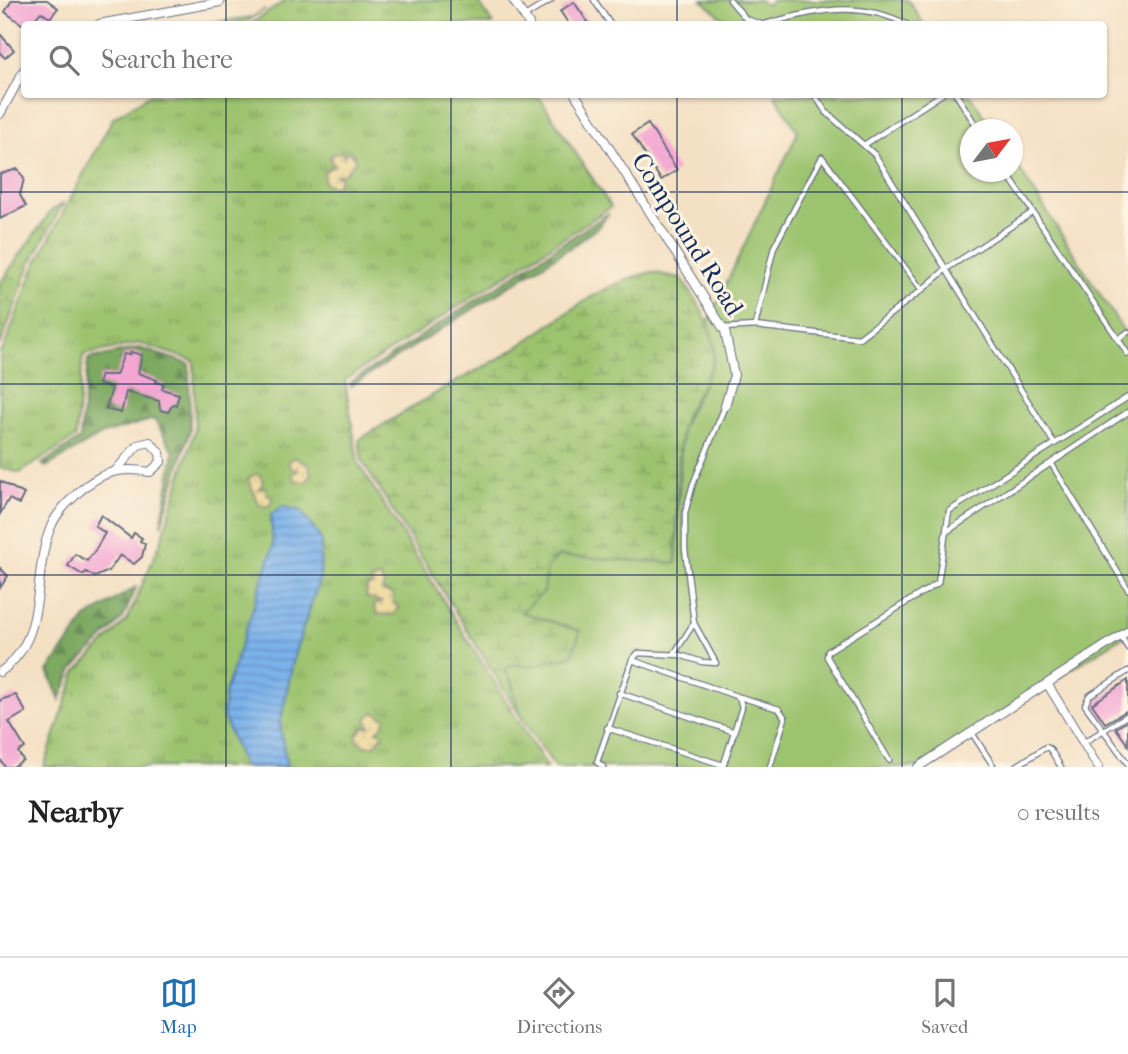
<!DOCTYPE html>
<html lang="en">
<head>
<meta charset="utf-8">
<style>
	:root { --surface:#fff; --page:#f2f2f2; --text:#222; --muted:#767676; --line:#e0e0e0; --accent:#1f6fb2 }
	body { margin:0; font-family:"IM FELL French Canon",serif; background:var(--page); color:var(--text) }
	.compass { position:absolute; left:960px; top:119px; width:63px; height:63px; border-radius:50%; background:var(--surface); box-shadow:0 2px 5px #0004; rotate:58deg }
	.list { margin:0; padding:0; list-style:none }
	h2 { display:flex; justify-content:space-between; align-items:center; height:91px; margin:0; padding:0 28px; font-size:30px }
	h2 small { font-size:23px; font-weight:400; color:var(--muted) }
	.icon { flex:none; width:38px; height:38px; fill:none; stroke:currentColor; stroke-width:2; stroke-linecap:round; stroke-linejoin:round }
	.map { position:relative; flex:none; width:1128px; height:767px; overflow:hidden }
	.search { position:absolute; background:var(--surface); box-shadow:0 2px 5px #0004; left:21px; right:21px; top:21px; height:77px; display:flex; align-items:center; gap:18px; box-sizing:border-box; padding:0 24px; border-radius:7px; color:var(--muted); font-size:26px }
	.sheet { height:189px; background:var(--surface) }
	nav { display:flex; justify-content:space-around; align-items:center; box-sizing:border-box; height:98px; border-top:2px solid var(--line); background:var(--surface); font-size:19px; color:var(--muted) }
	nav a { display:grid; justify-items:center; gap:4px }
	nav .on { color:var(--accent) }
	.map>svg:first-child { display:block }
	.grass { fill:url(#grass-tufts); stroke:#5c7966; stroke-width:2 }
	.forest { fill:url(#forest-firs); stroke:#4c6c60; stroke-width:2 }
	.wetland { fill:url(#wetland-marsh); stroke:#5c7966; stroke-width:2 }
	.sand { fill:url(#sand-dots); stroke:#84847e; stroke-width:2 }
	.park { fill:#9cc36e; stroke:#5c7966; stroke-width:2 }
	.water { fill:url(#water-rules); stroke:#4c70a4; stroke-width:2 }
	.building { fill:#f3a6d2 }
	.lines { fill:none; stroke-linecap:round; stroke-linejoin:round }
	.lane-casing { stroke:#676d81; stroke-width:7 }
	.street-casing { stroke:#676d81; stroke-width:10 }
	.lane { stroke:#fff; stroke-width:4.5 }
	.street { stroke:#fff; stroke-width:8 }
	.grid { fill:none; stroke:#1b2f5e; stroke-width:2; stroke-opacity:0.55 }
	.labels { text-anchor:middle; stroke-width:6; stroke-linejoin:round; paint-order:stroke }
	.street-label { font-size:26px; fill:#1b2f5e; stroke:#fcf5e5 }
</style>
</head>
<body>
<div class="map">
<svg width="1128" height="767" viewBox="0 0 1128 767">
	<defs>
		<pattern id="grass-tufts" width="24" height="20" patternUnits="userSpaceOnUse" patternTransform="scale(1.75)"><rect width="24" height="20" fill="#9cc36e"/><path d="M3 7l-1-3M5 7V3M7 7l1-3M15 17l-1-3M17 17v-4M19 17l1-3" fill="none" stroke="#7e9f5e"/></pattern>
		<pattern id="forest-firs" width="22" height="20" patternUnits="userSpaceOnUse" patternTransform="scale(1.75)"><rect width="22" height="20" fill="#7da961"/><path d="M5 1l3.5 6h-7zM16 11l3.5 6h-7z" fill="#668a53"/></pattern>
		<pattern id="wetland-marsh" width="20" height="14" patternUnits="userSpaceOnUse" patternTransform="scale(1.75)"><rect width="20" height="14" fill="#9cc36e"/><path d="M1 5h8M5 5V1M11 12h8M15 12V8" fill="none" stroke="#7e9f5e"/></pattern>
		<pattern id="sand-dots" width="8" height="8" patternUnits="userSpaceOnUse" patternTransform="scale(1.75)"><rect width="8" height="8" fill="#eeda9e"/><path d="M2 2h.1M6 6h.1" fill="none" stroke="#ccbb8a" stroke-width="1.8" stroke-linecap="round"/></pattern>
		<pattern id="water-rules" width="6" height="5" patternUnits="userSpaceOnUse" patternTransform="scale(1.75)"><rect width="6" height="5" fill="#7cb2eb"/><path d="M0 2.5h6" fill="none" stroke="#6591c2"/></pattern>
	</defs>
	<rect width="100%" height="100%" fill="#fcf5e5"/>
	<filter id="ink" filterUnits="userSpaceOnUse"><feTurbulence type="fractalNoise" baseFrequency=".0143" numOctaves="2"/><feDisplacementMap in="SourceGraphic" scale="14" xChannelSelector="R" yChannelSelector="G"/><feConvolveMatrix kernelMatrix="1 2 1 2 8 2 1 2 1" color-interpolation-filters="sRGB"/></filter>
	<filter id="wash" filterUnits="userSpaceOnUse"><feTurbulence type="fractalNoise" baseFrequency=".00686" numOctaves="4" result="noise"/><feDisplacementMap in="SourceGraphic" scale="28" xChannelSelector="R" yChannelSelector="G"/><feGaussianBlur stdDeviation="1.57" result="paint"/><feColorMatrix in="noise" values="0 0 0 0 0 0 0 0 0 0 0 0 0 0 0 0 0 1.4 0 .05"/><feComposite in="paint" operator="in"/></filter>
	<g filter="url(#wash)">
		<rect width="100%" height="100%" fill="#f4e0c3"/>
		<path class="grass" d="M286 0H477L493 24H251Z
			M149 95H538L611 207 345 380 358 463 547 767H44L76 672 127 620 162 539 195 430 194 361 139 343 83 355 76 437 20 473 0 468V351L3 350 35 266 113 118Z"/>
		<path class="forest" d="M609 213 598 227 571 247 351 386V382Z
			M139 348 189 364 190 430 161 526 174 452 154 419 103 434 46 467 42 464 80 439 88 359Z
			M136 587 123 618 73 669 60 700 48 671 86 618Z"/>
		<path class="wetland" d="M265 9 243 24H197L253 17Z
			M63 204 30 264 0 346V283L51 211Z
			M652 272 682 279C702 311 728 343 705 381 697 395 684 413 682 429 675 473 678 519 676 563L547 567 544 592 581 631 572 657 529 667 515 664 512 689 523 720 362 461 359 440C402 413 445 387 489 364 543 336 592 284 652 272Z"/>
		<path class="sand" d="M342 152 344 157 346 152 352 153 356 160 344 174 336 175 341 178 335 187 324 183V171L335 165 330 160 331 155Z
			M294 457 309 465 311 476 306 482 295 481 293 474 298 470 291 468 288 463Z
			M255 474 260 475 263 483 259 489 265 487 268 496 273 497 269 506H260L248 479Z
			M380 577 384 585 382 591 393 594V603L399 606 393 615 377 614 374 606 381 602 366 597 367 586 372 585 371 581Z
			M374 712 386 718 383 726 377 731 384 734 374 746H365L357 740V734L364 727H370L367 718Z"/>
		<path class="park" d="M702 0H759L766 5 773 0H908L924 24H730Z
			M775 95H970L993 129 970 130V172H1012L1013 159 1128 338V633L918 767H555L523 720 512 689 514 685 504 669 515 664 529 667 572 656 580 631 521 612 544 592 547 567 558 556 676 563 682 427 712 366 715 349 708 322 798 132Z"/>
		<path class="water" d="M283 506 301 511 321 539 320 578 295 652 280 725 287 767H244L223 716 225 693 273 547 271 514Z"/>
		<g id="blocks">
			<path class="building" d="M12 0H47L58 8 50 18 41 12 30 24H22L5 12Z
				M574 2 589 24H569L560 11Z
				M0 34 14 50 5 58 0 53Z
				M648 124 677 170 661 180 632 134Z
				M18 169 24 179 20 195 26 206 0 219V174Z
				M131 352 142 355 138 373 157 380 156 382 164 384 162 389 179 394 176 405 173 404 168 412 160 410 159 401 126 392 121 413 106 409 112 388 98 384 101 375H116L124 354 130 355Z
				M0 481 24 494 19 504 9 499 0 514Z
				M101 515 131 538 134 533 142 538 140 541 145 544 142 557 134 564 120 555 109 571 95 577 86 572 83 575 68 566 75 554 87 561 96 549 105 533 95 526Z
				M0 568 8 576 0 588Z
				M1128 680V710L1105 723 1092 704Z
				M16 695 26 712 9 722 25 748 18 752 23 760 13 767H5L0 759V700Z
				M1128 721V745L1116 728Z"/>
		</g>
	</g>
	<g filter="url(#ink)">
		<use href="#blocks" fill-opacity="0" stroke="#676d81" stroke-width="2"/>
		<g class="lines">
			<g class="lane-casing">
				<path id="lane" d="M594 0 610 24
					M730 0 746 19 761 24
					M525 16 551 0
					M765 24C817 10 858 0 906 24
					M814 94 826 112 875 155 1054 443
					M956 94 979 130
					M864 145 942 94
					M1006 172 1128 354
					M755 326 774 247 822 157 922 290 946 269 1033 212
					M724 328 755 326 859 338 922 290
					M1118 339 1128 332
					M1051 463 1128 412
					M946 532 1051 463 1128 589
					M1121 637 1128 648
					M674 654 694 623
					M632 660 739 697 742 707 723 767
					M1128 671 1089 696 1085 705 1128 764
					M619 693 735 732
					M740 697 779 709 785 718 770 767
					M607 728 723 765
					M972 733 994 767
					M1083 743 1128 715
					M889 760 827 657 828 651 938 583 949 511 1128 397
					M603 767 597 762 632 660 638 653 680 655 702 662 716 663 694 623 685 549V513L693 484 725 406
					M1015 767 1046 747 1050 749 1061 767"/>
			</g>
			<g class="street-casing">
				<path id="street" d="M513 0 529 24
					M99 24 220 2
					M575 94 725 331 734 375 725 406
					M0 114 24 70
					M0 672C49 638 31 578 50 529 56 513 68 502 80 491 102 471 121 467 150 472L161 462 160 453 150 442 138 445 117 469
					M1048 685 1098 767
					M918 767 1128 631"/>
			</g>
			<use href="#lane" class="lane"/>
			<use href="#street" class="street"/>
		</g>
	</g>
	<path class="grid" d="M226 0V24M451 0V24M677 0V24M902 0V24M226 94V767M451 94V767M677 94V767M902 94V767M0 192H1128M0 384H1128M0 575H1128"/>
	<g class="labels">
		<g class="street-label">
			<text transform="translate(688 234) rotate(58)" y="9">Compound Road</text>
		</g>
	</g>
</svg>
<svg class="compass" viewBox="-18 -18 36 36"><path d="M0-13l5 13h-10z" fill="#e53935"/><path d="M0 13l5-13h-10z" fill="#767676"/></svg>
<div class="search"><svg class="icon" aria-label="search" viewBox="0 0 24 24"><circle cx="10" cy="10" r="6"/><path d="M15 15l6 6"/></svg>Search here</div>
</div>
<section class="sheet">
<h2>Nearby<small>0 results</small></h2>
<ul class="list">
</ul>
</section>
<nav>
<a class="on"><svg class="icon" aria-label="map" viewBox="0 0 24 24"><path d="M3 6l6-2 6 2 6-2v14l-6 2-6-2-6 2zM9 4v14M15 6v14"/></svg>Map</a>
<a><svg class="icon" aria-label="directions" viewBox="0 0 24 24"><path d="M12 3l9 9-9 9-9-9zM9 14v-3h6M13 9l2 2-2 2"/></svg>Directions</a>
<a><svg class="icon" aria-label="saved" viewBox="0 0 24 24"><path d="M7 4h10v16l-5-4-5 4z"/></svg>Saved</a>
</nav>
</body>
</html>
